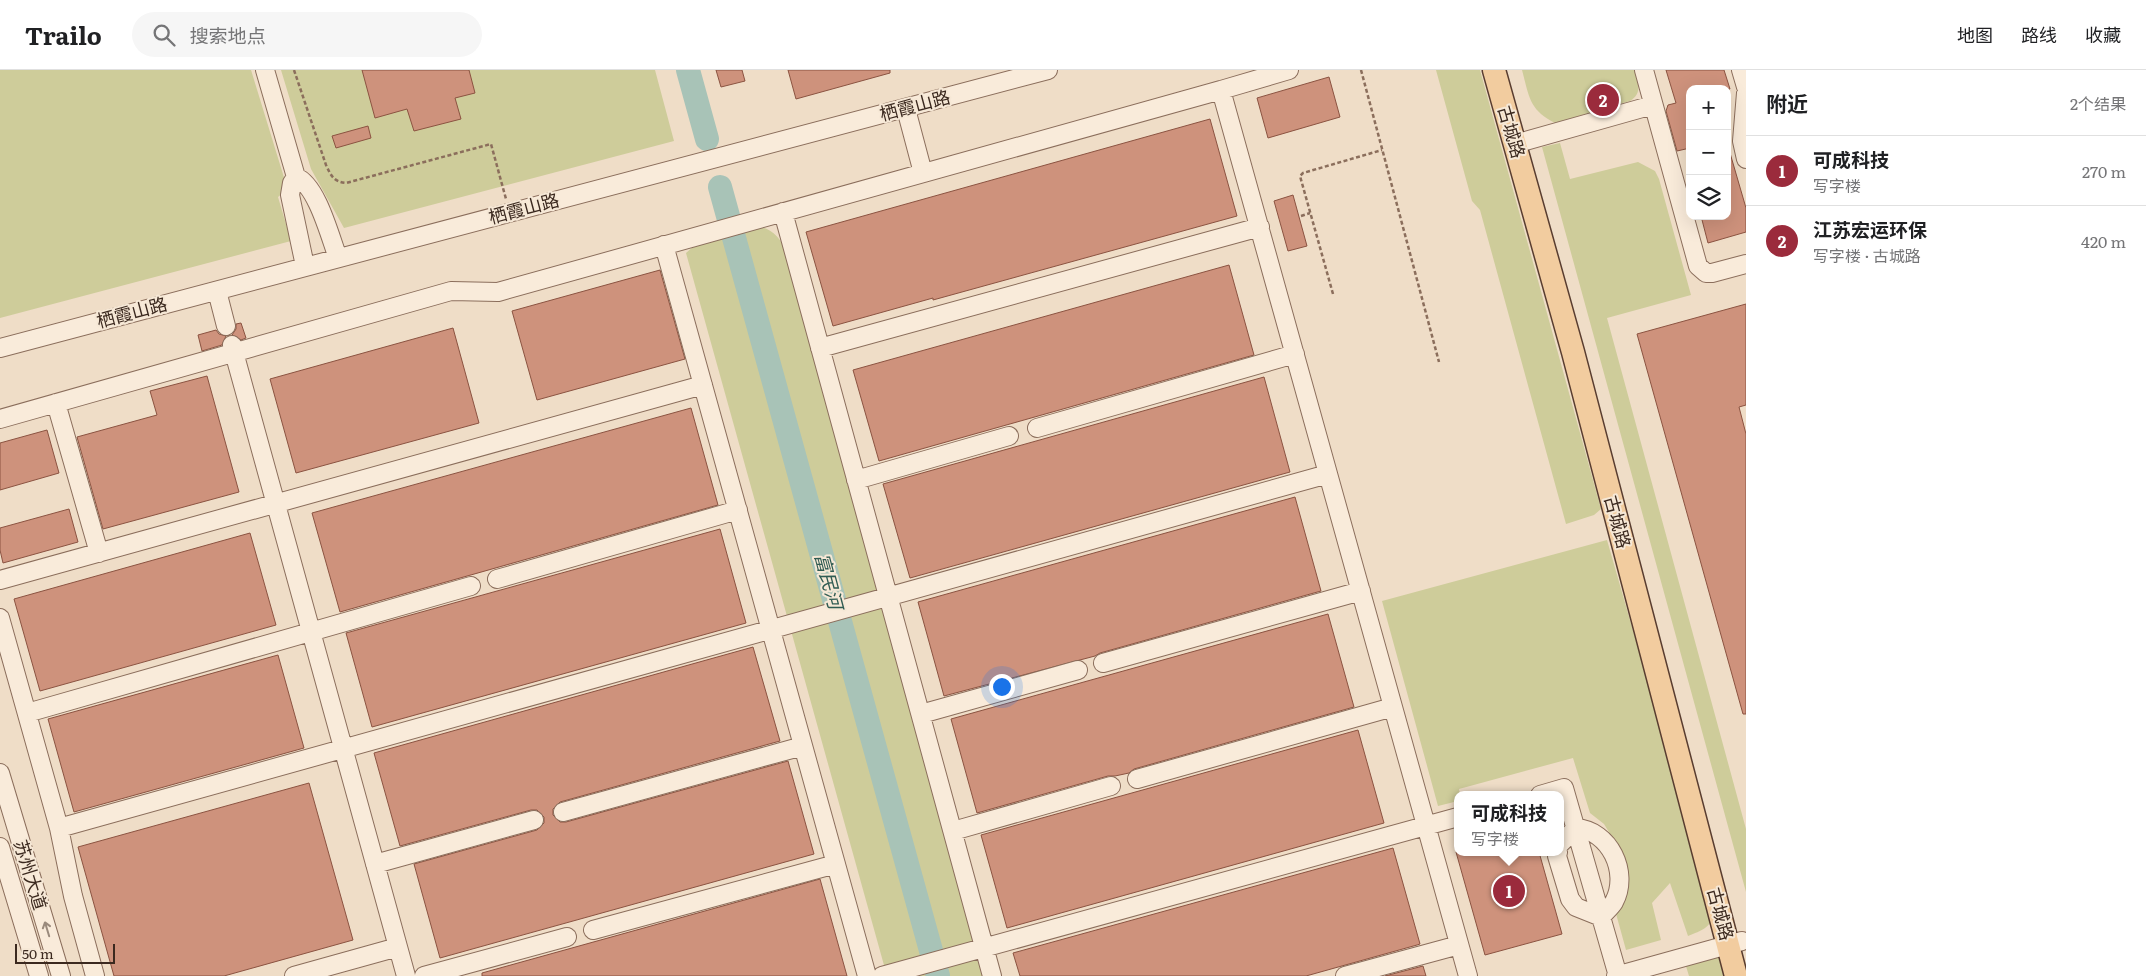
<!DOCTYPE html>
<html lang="zh">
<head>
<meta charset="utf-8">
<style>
	:root { --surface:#fff; --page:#f6f6f6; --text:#202124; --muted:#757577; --line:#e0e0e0; --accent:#9b2b3c }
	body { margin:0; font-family:Literata,"Noto Sans SC",serif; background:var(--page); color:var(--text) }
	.controls { position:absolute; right:15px; top:15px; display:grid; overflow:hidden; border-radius:10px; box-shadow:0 5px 20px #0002 }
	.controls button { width:45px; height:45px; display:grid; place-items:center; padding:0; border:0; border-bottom:1px solid var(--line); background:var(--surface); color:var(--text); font:25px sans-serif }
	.scale { position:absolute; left:15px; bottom:12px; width:100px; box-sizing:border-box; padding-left:5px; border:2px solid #3b291f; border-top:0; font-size:14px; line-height:18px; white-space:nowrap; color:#3b291f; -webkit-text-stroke:4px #f6e8d6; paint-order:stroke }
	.you { position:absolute; left:1001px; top:616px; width:18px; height:18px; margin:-12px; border:4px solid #fff; border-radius:50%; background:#1a73e8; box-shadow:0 0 0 8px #1a73e833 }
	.badge { display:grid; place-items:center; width:32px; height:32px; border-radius:50%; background:var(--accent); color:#fff; font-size:16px; font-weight:700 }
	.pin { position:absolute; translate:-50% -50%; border:2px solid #fff; box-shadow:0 1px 5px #0006 }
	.popup { position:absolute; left:1454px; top:721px; width:110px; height:65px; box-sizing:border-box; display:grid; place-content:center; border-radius:10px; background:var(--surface); filter:drop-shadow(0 1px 4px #0005); font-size:16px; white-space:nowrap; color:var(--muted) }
	.popup b { font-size:19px; color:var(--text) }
	.popup::after { content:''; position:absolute; left:50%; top:100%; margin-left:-10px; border:10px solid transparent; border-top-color:var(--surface) }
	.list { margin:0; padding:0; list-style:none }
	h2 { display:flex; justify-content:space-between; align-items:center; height:65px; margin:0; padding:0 20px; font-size:21px }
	h2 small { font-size:16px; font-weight:400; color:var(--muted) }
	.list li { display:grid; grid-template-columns:32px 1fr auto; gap:15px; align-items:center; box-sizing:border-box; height:70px; padding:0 20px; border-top:1px solid var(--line) }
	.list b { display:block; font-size:19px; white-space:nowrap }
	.list p { margin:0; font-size:16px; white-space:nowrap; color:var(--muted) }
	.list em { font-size:16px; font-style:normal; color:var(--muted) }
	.icon { flex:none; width:28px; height:28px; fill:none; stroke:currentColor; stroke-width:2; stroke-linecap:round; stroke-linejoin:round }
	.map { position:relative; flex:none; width:1746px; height:906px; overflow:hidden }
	header { display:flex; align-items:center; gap:30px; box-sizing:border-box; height:70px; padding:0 25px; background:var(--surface); border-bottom:1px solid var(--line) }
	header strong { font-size:24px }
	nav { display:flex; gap:28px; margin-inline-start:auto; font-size:18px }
	.search { width:350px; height:45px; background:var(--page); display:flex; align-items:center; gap:12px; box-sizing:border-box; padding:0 18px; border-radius:28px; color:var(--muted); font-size:19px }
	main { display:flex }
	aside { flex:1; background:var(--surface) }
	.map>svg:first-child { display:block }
	.green { fill:#cecc9a }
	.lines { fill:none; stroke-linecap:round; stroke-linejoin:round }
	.river { stroke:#a8c3b7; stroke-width:24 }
	.building { fill:#ce927c; stroke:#8b5341 }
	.minor-casing { stroke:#8b6e5c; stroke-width:20 }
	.major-casing { stroke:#593d30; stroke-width:25 }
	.path { stroke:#8b6e5c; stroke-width:2.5; stroke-dasharray:4 2.5; stroke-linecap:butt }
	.minor { stroke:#f9ebda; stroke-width:18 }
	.major { stroke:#f2cc9f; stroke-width:22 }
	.oneway { stroke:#9a8a7c }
	.labels { text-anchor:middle; stroke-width:4; stroke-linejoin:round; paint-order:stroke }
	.street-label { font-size:18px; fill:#3b291f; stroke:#f6e8d6 }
	.water-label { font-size:19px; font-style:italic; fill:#2f5b52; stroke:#f6e8d6 }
</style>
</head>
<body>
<header>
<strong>Trailo</strong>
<div class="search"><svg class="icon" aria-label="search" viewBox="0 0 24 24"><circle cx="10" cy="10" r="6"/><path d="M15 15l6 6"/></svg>搜索地点</div>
<nav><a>地图</a><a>路线</a><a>收藏</a></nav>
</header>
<main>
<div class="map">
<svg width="1746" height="906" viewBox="0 0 1746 906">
	<rect width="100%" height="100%" fill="#efddc7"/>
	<path class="green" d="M0 0H251L286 114 283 123 278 127 291 171 0 248Z
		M281 0H655L674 71 344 158 311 99Z
		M1436 0H1480L1601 439 1594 445 1566 454 1480 140 1472 131Z
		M1522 0H1635C1638 12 1643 23 1630 31L1555 53C1529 40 1529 26 1522 0Z
		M1560 73 1570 109 1638 92 1655 101 1659 109 1691 225 1607 248 1746 759V822L1542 77Z
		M756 156C773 158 780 168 787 182L986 906H887L686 183 694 176Z
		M1607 470 1714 843C1710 859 1702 860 1688 866L1670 813 1652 833 1661 870 1626 880 1615 840 1618 777 1604 754 1590 743 1573 688 1459 719 1460 725H1458V731L1438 736 1382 531Z
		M1714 885 1721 888 1729 906H1689L1685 893Z"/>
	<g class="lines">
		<path class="river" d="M688 0 707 69
			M720 117 938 906"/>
	</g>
	<path class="building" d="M362 0H469L475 23 455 28 461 49 414 61 407 39 375 48Z
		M716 0H742L745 11 721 17Z
		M788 0H890V3L796 29Z
		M1666 0H1724L1730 19H1690V78L1677 81 1666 41 1668 35 1676 33Z
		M1329 7 1340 47 1268 68 1257 28Z
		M1210 49 1237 146 933 230V228L833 256 806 162Z
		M368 56 371 68 336 78 332 66Z
		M1730 83 1746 138V162L1708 173 1701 146H1727V84Z
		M1293 125 1307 176 1288 181 1274 131Z
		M1229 195 1254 285 879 391 853 300Z
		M660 200 685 289 537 330 512 241Z
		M1746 234V335L1739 337 1746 364V644H1743L1637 264Z
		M241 253 246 268 241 270 232 265 236 259V254Z
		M453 258 479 353 296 403 270 309Z
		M216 260 219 264 226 266 222 275 202 281 198 265Z
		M207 306 239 422 103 459 77 367 157 345 150 321Z
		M1264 307 1290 402 910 508 883 414Z
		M691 338 718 435 340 542 312 443Z
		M47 360 59 403 0 420V373Z
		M1295 427 1321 521 1100 583 1095 586 944 626 918 532Z
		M69 439 78 472 3 493 0 480V458Z
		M720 459 746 553 372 657 346 563Z
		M250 463 276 555 40 621 14 529Z
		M1328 544 1354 637 1134 699 1129 703 1115 706H1108L977 743 951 649Z
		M753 577 780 671 560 732 553 739V745L560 752H566L788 691 814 784 440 888 414 794 537 760 544 753V747L537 740H531L400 776 374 683Z
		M278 585 304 678 74 742 48 649Z
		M1358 660 1384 753 1007 858 981 765Z
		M309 713 353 870 224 906H114L78 777Z
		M1393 778 1420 874 1417 875 1306 906H1020L1013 883Z
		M1456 782H1539L1562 864 1485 885Z
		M820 809 847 906H482V903Z
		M1423 896 1426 906H1385Z"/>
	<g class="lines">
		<g class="minor-casing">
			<path id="minor" d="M265 0 296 107
				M1644 0 1698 196 1706 203H1712L1746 194
				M1741 0 1746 17
				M1221 20 1289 0
				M1746 23 1742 71 1746 89
				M906 39 923 103
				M1515 74 1653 35
				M783 142 992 906
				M664 175 867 906
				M305 196 290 125 292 113 296 107C317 115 330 167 338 188
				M217 221 226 256
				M232 275 406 906
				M0 278 1048 0
				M820 278 1260 157
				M56 333 99 483
				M0 349 451 221 498 222 1221 20 1468 906
				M1037 358 1295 284
				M856 410 1009 366
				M497 509 738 440
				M0 510 703 315
				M0 548 59 758 73 826 95 906
				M1103 593 1361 521
				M27 643 471 516
				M921 644 1078 600
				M0 703 61 906
				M1137 709 1393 637
				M1540 725 1564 718 1618 906
				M563 742 803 676
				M59 758 1328 404
				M953 761 1111 716
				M0 777 39 906
				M1558 782 1557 786 1570 829 1576 837 1601 847C1605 842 1611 837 1614 832 1630 802 1609 760 1576 758L1560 774
				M375 794 534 750
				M593 860 836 794
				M294 906 398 877
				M424 906 567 867
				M882 906 1458 747
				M1345 906 1459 875
				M1616 906 1742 871"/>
		</g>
		<g class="major-casing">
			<path id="major" d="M1494 0 1573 282 1736 906"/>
		</g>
		<path class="path" d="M294 0 326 95C331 106 334 112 346 113L491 74 506 129
			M1361 0 1439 292
			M1301 146 1310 143
			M1333 224 1300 106 1303 103 1382 80"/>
		<use href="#minor" class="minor"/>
		<use href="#major" class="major"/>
	</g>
	<defs><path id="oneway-shaft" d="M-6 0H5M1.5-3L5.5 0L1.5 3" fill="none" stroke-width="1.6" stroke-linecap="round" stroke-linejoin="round" transform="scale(1.25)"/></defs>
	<use class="oneway" href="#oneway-shaft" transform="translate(47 859) rotate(-107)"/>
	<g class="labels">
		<g class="street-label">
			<text transform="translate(915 36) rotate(-15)" y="6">栖霞山路</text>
			<text transform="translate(1511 62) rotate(74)" y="6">古城路</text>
			<text transform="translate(524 139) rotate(-15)" y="6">栖霞山路</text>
			<text transform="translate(132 243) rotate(-15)" y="6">栖霞山路</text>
			<text transform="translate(1617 452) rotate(75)" y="6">古城路</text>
			<text transform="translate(30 805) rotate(73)" y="6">苏州大道</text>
			<text transform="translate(1720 844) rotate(75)" y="6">古城路</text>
		</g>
		<g class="water-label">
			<text transform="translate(829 511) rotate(75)" y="7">富民河</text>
		</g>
	</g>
</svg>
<div class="controls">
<button>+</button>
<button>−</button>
<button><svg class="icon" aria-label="layers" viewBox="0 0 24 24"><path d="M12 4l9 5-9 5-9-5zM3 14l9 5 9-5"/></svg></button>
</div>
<div class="scale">50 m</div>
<div class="you"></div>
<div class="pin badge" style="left:1509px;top:821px">1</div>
<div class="popup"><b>可成科技</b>写字楼</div>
<div class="pin badge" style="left:1603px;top:30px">2</div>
</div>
<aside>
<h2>附近<small>2个结果</small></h2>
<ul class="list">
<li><span class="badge">1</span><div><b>可成科技</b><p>写字楼</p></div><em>270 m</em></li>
<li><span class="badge">2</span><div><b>江苏宏运环保</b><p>写字楼 · 古城路</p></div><em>420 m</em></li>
</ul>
</aside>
</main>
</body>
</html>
